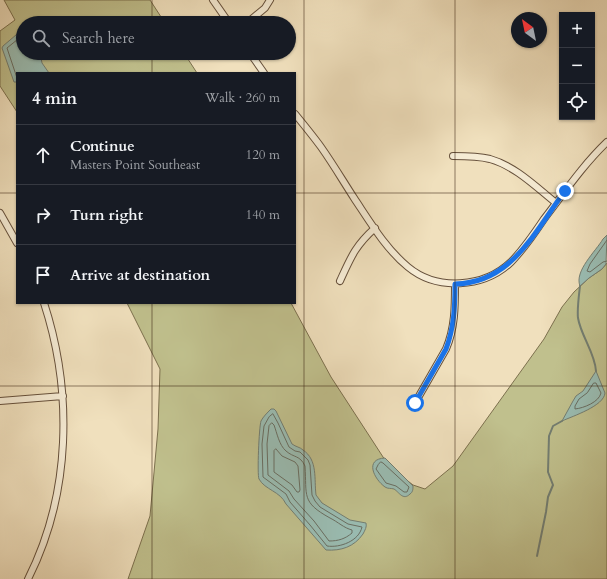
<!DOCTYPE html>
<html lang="en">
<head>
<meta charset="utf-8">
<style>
	:root { --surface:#171b24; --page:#20242c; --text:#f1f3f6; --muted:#9ea1a6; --line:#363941 }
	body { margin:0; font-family:Cardo,serif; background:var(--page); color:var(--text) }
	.controls { position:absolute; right:12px; top:12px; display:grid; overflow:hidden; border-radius:0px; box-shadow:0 1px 3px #0004 }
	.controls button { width:36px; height:36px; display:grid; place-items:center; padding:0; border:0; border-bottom:1px solid var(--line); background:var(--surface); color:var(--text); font:20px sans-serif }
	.compass { position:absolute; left:511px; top:12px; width:36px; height:36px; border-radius:50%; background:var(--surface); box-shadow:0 1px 3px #0004; rotate:327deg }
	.stop { position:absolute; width:12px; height:12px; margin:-9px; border:3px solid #1a73e8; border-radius:50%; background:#fff }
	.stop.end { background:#1a73e8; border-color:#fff; box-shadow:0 1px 4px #0008 }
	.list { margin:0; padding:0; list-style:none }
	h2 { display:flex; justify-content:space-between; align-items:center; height:52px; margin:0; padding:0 16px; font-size:17px }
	h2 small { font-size:13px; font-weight:400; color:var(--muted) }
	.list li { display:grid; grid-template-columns:26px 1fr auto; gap:12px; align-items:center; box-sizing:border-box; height:60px; padding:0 16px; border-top:1px solid var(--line) }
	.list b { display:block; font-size:15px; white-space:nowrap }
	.list p { margin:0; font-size:13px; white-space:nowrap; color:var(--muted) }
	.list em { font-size:13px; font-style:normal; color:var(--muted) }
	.icon { flex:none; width:22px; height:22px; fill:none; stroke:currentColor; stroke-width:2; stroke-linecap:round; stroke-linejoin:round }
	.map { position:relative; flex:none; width:607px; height:579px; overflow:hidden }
	.search { position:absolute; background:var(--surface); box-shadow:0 1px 3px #0004; left:16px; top:16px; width:280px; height:44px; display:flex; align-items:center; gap:10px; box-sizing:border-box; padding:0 14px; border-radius:22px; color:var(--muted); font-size:15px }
	.panel { position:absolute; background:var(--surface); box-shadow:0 1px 3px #0004; left:16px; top:72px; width:280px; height:232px; border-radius:0px }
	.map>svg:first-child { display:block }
	.green { fill:#c0c08d; stroke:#7c704e }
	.water { fill:#9abdb3; stroke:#737e72 }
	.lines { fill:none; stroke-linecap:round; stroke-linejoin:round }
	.shore { stroke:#696e62; stroke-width:1 }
	.stream { stroke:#737e72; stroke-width:2 }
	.minor-casing { stroke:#66503b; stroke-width:8 }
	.minor { stroke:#f5ebd4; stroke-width:6 }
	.route { stroke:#1a73e8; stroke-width:5 }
	.grid { fill:none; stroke:#382010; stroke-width:1; stroke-opacity:0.55 }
</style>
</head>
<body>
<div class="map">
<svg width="607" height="579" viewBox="0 0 607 579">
	<rect width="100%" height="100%" fill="#f0e0bd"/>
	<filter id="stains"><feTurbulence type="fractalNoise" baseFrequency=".005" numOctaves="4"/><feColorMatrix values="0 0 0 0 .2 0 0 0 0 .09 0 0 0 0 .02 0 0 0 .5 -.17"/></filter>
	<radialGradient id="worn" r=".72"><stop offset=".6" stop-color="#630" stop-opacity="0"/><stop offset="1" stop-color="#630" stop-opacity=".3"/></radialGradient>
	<path class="green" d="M4 0H150L165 23H23V53H184L197 73H17V112L0 86V31L15 20Z
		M607 263V579H128L150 516 158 429 160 369 127 303H291L331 377 385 460 399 474 413 485 425 489 453 466 544 339 562 307 574 292 589 278 602 269Z"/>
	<path class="water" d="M23 29V53H40L42 63 49 73H17V82H14L2 48 3 46Z
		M607 235 606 264 602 269 589 278 580 286C574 271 596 251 603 239Z
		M596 371 605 393C604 406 573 416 562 421L573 401 576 396 583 391Z
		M271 409H274L276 411 292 444C296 447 300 447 303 450 318 460 314 479 316 495L322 503 350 520 366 523C367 527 365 530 363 534 354 547 341 551 326 550L286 504C280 491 265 490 259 479 257 475 259 427 261 421 263 417 267 413 271 409Z
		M385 458 413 486C413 489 413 492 410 494 403 501 399 492 394 489 391 488 388 489 385 487 374 479 364 459 385 458Z"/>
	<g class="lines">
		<path class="shore" d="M17 78 7 48 23 35
			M607 240 590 264 587 271 590 272 603 262 607 261
			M594 383H596L601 393C599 402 584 408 575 409V406L579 399 587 393Z
			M273 414 278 423 289 447 295 451 300 452 308 460 310 465 312 495 315 501 320 507 348 524 362 527C359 541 340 548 327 546L310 525 290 502 286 494 263 477 262 444 264 426 269 417Z
			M272 423 274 425C277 433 279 445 286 451 294 458 300 455 305 466 307 496 301 502 330 518 338 522 344 528 352 530V533C345 539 338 541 329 541L314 521 294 499 289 491 268 475 267 444 269 426Z
			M276 449 282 456 295 462 298 466 300 490 299 492H297L292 485 274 472V451Z
			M381 462 383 463 409 487 407 492H404L396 486 386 483 376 469 378 465Z"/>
		<path class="stream" d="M580 286C579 295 577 309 578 318 581 336 595 353 596 371
			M537 556 546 512 548 497 553 485 548 472 549 436 553 426 562 421"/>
		<g class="minor-casing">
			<path id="minor" d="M213 0 229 23
				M247 23 265 8 270 0
				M250 53 264 73
				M295 114C304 125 313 136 321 147 333 164 343 181 354 198 370 222 386 249 408 267 437 291 484 288 511 262 524 249 534 234 544 219 564 193 583 165 607 142
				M453 156C466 156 478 156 490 159 515 166 536 187 556 203
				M0 213 17 243
				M340 281C351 257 355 246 375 228
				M0 401 63 396
				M415 403 446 349C455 328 455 307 455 284
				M28 579C71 494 73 392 44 303"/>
		</g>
		<use href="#minor" class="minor"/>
	</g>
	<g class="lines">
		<path class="route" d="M415 403 446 349C454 328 455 307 455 284 512 283 535 231 565 191"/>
	</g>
	<path class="grid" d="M152 0V23M304 0V579M455 0V579M152 53V73M0 193H17M295 193H607M152 303V579M0 386H607"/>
	<rect width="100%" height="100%" filter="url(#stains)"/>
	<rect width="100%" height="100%" fill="url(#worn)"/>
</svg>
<div class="controls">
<button>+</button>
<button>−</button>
<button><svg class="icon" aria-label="locate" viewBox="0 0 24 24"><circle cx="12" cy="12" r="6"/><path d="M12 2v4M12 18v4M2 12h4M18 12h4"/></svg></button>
</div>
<svg class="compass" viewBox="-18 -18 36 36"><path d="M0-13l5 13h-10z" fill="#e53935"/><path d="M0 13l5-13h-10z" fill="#9ea1a6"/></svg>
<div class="stop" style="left:415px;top:403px"></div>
<div class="stop end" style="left:565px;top:191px"></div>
<div class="search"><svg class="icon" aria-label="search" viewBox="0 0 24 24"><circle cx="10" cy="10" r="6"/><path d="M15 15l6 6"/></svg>Search here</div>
<section class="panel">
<h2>4 min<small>Walk · 260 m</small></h2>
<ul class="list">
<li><svg class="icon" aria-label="ahead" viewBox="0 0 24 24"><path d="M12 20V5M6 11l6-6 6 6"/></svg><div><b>Continue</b><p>Masters Point Southeast</p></div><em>120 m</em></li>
<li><svg class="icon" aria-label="right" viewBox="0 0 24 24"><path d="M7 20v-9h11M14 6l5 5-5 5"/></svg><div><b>Turn right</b></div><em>140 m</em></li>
<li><svg class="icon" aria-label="arrive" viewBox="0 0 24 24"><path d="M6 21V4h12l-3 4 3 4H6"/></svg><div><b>Arrive at destination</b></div></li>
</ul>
</section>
</div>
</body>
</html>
